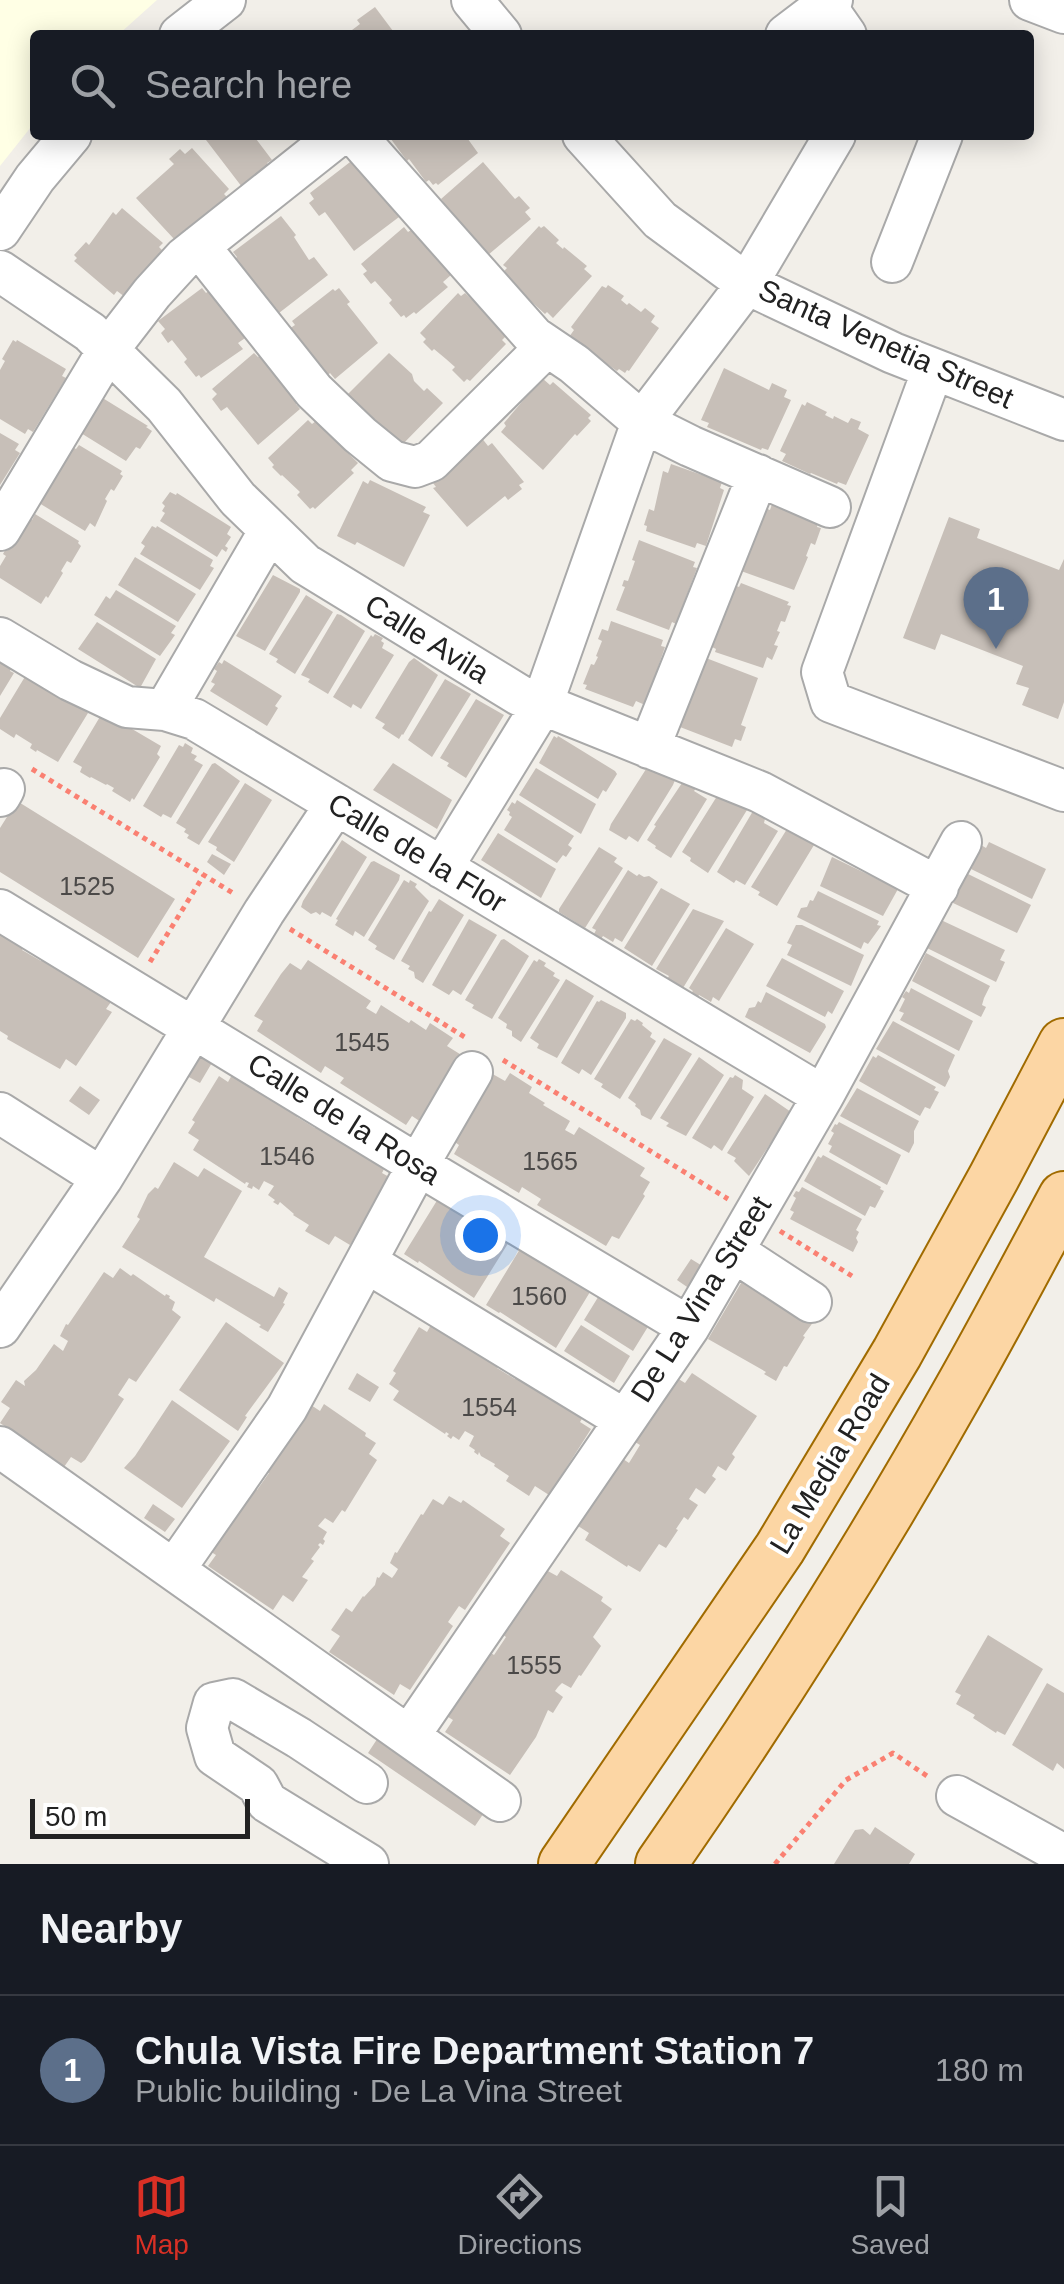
<!DOCTYPE html>
<html lang="en">
<head>
<meta charset="utf-8">
<style>
	:root { --surface:#171b24; --page:#20242c; --text:#f1f3f6; --muted:#9ea1a6; --line:#363941; --accent:#d93025 }
	body { margin:0; font-family:Helvetica,sans-serif; background:var(--page); color:var(--text) }
	.scale { position:absolute; left:30px; bottom:25px; width:220px; box-sizing:border-box; padding-left:10px; border:5px solid #222; border-top:0; font-size:28px; line-height:35px; white-space:nowrap; color:#222; -webkit-text-stroke:8px #fff; paint-order:stroke }
	.you { position:absolute; left:480px; top:1235px; width:35px; height:35px; margin:-25px; border:8px solid #fff; border-radius:50%; background:#1a73e8; box-shadow:0 0 0 15px #1a73e833 }
	.badge { display:grid; place-items:center; width:65px; height:65px; border-radius:50%; background:var(--accent); color:#fff; font-size:32px; font-weight:700 }
	.pin { position:absolute; translate:-50% -82px; filter:drop-shadow(0 2px 5px #0008) }
	.pin::after { content:''; position:absolute; top:52px; width:35px; height:30px; background:inherit; clip-path:polygon(0 0,100% 0,50% 100%) }
	.list { margin:0; padding:0; list-style:none }
	h2 { display:flex; justify-content:space-between; align-items:center; height:130px; margin:0; padding:0 40px; font-size:42px }
	h2 small { font-size:32px; font-weight:400; color:var(--muted) }
	.list li { display:grid; grid-template-columns:65px 1fr auto; gap:30px; align-items:center; box-sizing:border-box; height:150px; padding:0 40px; border-top:2px solid var(--line) }
	.list b { display:block; font-size:38px; white-space:nowrap }
	.list p { margin:0; font-size:32px; white-space:nowrap; color:var(--muted) }
	.list em { font-size:32px; font-style:normal; color:var(--muted) }
	.icon { flex:none; width:55px; height:55px; fill:none; stroke:currentColor; stroke-width:2; stroke-linecap:round; stroke-linejoin:round }
	.map { position:relative; flex:none; width:1064px; height:1864px; overflow:hidden }
	.search { position:absolute; background:var(--surface); box-shadow:0 5px 25px #0003; left:30px; right:30px; top:30px; height:110px; display:flex; align-items:center; gap:25px; box-sizing:border-box; padding:0 35px; border-radius:10px; color:var(--muted); font-size:38px }
	.sheet { height:280px; background:var(--surface) }
	nav { display:flex; justify-content:space-around; align-items:center; box-sizing:border-box; height:140px; border-top:2px solid var(--line); background:var(--surface); font-size:28px; color:var(--muted) }
	nav a { display:grid; justify-items:center; gap:5px }
	nav .on { color:var(--accent) }
	.map>svg:first-child { display:block }
	.education { fill:#ffffe5 }
	.building { fill:#c7bfb8 }
	.lines { fill:none; stroke-linecap:round; stroke-linejoin:round }
	.minor-casing { stroke:#a9a9a9; stroke-width:44 }
	.major-casing { stroke:#a06b00; stroke-width:54 }
	.path { stroke:#fa8072; stroke-width:5; stroke-dasharray:5 5; stroke-linecap:butt }
	.minor { stroke:#fff; stroke-width:40 }
	.major { stroke:#fcd6a4; stroke-width:50 }
	.labels { text-anchor:middle; stroke-width:8; stroke-linejoin:round; paint-order:stroke }
	.number-label { font-size:25px; fill:#4b4948 }
	.street-label { font-size:30px; fill:#222; stroke:#fff }
</style>
</head>
<body>
<div class="map">
<svg width="1064" height="1864" viewBox="0 0 1064 1864">
	<rect width="100%" height="100%" fill="#f2efe9"/>
	<path class="education" d="M0 0H157L118 35H35V122L0 166Z"/>
	<path class="building" d="M375 7 396 35H340L346 30 348 33 360 24 357 20Z
		M212 135H253L272 160 267 163 269 166 242 187 206 140Z
		M388 135H465L478 153 438 185 436 183 433 185 429 180 426 182 409 159 407 161Z
		M192 148 229 189 224 194 227 197 183 236 181 233 174 239 136 198 174 164 169 159 180 149 185 154Z
		M354 159 398 208 394 211 399 217 354 251 325 212 319 216 309 203 314 199 310 193Z
		M483 162 515 199 519 196 530 208 525 212 531 219 488 255 442 206 444 203 441 199Z
		M122 208 163 243 159 247 162 250 125 297 117 291 114 295 74 261 77 258 74 255 86 242 89 245 113 212 116 215Z
		M281 216 296 235 294 237 309 260 314 257 328 275 279 313 276 308 273 310 235 259 237 257 233 252Z
		M539 226 541 228 544 226 559 240 556 243 563 249 564 247 587 266 584 269 592 276 553 318 547 312 545 314 501 274 507 268 503 265Z
		M404 227 408 232 411 230 451 275 443 282 448 287 416 314 414 312 406 318 404 315 401 317 389 303 392 300 375 281 371 284 363 274 367 271 361 264Z
		M608 285 624 296 621 300 627 305 629 303 641 312 645 308 655 316 651 322 659 328 629 371 627 370 625 373 619 369 617 371 569 337 574 330 571 327 602 286 606 288Z
		M202 288 206 293 210 290 248 336 238 343 243 349 201 378 199 375 196 377 184 362 187 359 172 340 168 343 161 333 165 329 158 321Z
		M339 288 350 302 347 304 378 343 335 379 330 373 328 375 289 329 295 325 292 321 333 289 335 291Z
		M458 293 461 296 465 293 509 333 502 340 506 344 470 381 467 379 464 382 452 370 455 367 446 359 434 349 432 351 423 342 426 339 420 333Z
		M13 340 16 342 17 340 66 369 62 376 66 378 33 432 28 429 25 434 0 419V370L5 361 2 359Z
		M254 353 258 357 261 355 300 400 296 404 300 409 258 445 227 407 221 411 212 399 217 394 212 389Z
		M389 353 412 374 414 381 424 391 427 388 443 403 400 447 350 401 353 399 348 394Z
		M724 368 769 390 772 383 787 390 784 397 791 400 768 450 762 448 761 450 707 427 709 423 701 420Z
		M542 378 550 385 553 382 591 415 588 418 591 421 577 436 575 434 543 470 501 432 506 426 504 423Z
		M101 397 148 426 146 427 152 431 140 449 136 447 126 461 76 430Z
		M807 402 827 412 825 415 833 419 834 416 848 423 851 418 861 422 858 429 869 435 846 485 838 482 837 484 811 473 810 474 782 461 786 454 780 451 802 404 805 406Z
		M308 420 312 424 316 421 358 463 351 470 354 473 315 509 313 507 310 509 297 495 300 492 282 475 281 476 272 467 274 465 268 458Z
		M0 433 19 444 15 450 20 453 0 485Z
		M481 437 488 446 492 443 524 482 519 485 522 489 508 500 505 496 467 527 433 488 436 487 433 483Z
		M67 444 76 449 79 445 122 471 120 474 123 476 114 491 111 489 105 499 107 501 95 527 90 523 85 531 39 503 43 498 39 495Z
		M671 464 722 482 720 488 724 490 706 546 697 543 695 548 646 531 647 526 644 525 649 509 654 511 663 471 668 473Z
		M370 480 426 507 423 512 430 515 404 567 357 542 355 545 337 536 363 481 368 484Z
		M170 492 176 495 177 493 231 527 227 534 231 537 225 546 228 548 226 552 222 549 217 557 160 521 165 513 162 511 165 506 162 503Z
		M772 504 818 523 817 527 821 528 815 545 811 543 806 556 808 557 794 590 741 571 760 506 770 510Z
		M35 514 79 541 78 543 81 546 71 563 67 561 61 571 63 573 48 598 46 596 41 604 0 578V566L6 556 3 554 24 515 32 520Z
		M949 517 980 529 977 538 1059 570 1064 559V702L1058 719 1022 705 1029 688 1016 684 1023 666 941 634 935 650 903 638Z
		M152 526 156 528 157 526 213 560 210 566 214 568 200 590 140 554 145 546 141 543Z
		M639 540 695 562 693 567 697 568 676 624 672 622 669 630 616 610 625 587 622 586 624 580 628 581 635 561 632 560Z
		M135 557 196 594 178 622 118 585Z
		M273 575 300 589V592L265 651 236 636Z
		M730 583 739 587 741 583 789 602 787 605 791 606 785 622 781 621 777 631 780 632 774 645 778 646 772 660 767 657 763 668 715 652 716 649 712 647 715 640 711 639Z
		M116 590 176 626 171 633 175 635 160 656 94 615 106 596 110 599Z
		M306 595 333 612 295 674 276 662 278 659 269 654Z
		M337 614 341 615 365 631 328 694 308 682 310 679 301 675Z
		M611 621 663 640 661 646 665 647 645 705 636 701 633 707 585 689 587 685 583 684 591 664 594 665 598 657 596 656 602 641 598 639 602 629 608 631Z
		M97 622 156 659 140 688 78 649Z
		M375 634 383 638 381 641 384 643 382 648 394 655 361 709 353 704 351 708 333 697 371 635 373 637Z
		M0 655 14 663 10 671 14 673 0 696Z
		M414 658 438 675 403 735 402 734 399 739 382 728 385 724 375 718 409 662Z
		M706 658 758 678 741 725 746 727 741 741 735 739 732 747 680 727 683 720 679 719Z
		M224 660 282 696 275 706 278 708 267 726 210 691 215 684 211 682 217 671 214 669 219 662 222 664Z
		M26 675 84 706 83 709 88 713 58 762 37 750 36 752 30 748 32 744 16 734 14 738 0 729V718Z
		M445 679 471 694 432 757 408 740Z
		M476 699 504 715 466 778 447 766 449 763 440 758Z
		M101 715 110 716 161 746 157 754 160 757 134 800 132 798 130 802 112 791 114 788 107 784 106 785 91 777 90 778 80 772 82 767 73 762Z
		M554 736 557 738 558 736 615 771 617 774 606 792 603 790 598 799 539 763Z
		M185 743 193 748 191 753 197 756 194 760 203 765 171 818 163 814 161 817 143 806 179 745 183 747Z
		M215 763 240 781 199 845 187 838 189 835 184 832 186 829 176 823 212 764Z
		M393 763 452 800 437 829 373 790Z
		M648 766 675 780 673 785 638 842 629 836 626 840 609 830 611 824Z
		M536 768 596 804 581 834 519 795Z
		M684 780 696 788 694 791 707 799 671 858 655 848 656 846 647 840 656 826 654 825Z
		M245 783 272 800 234 862 216 850 217 847 208 842Z
		M719 793 747 810 708 873 690 861 691 858 682 852Z
		M517 800 574 836 568 845 572 848 566 857 563 855 557 863 504 830 512 817 509 815 510 812 507 810 512 802 515 804Z
		M17 801 175 899 138 958 0 872V828Z
		M758 809 766 814 764 823 778 831 745 885 736 880 734 883 717 872 753 811 756 813Z
		M789 828 814 845 777 906 758 895 760 892 751 887 787 829Z
		M498 833 556 869 541 898 481 860Z
		M342 840 367 857 331 917 322 912 320 915 316 912 311 914 301 907 303 901Z
		M989 842 1046 869 1032 899 971 869 973 865 969 863 973 855 977 857 981 845 986 848Z
		M599 847 617 858 614 862 623 868 585 928 559 912V909Z
		M212 854 231 864 224 875 207 862Z
		M832 857 898 889 883 916 820 886Z
		M374 861 400 875 399 880 364 937 355 931 353 936 335 925 338 920 336 919 371 862Z
		M628 870 637 876 639 874 644 877 649 876 658 882 622 942 615 938 613 942 603 936 601 939 594 934 596 930 592 928Z
		M968 874 1031 905 1017 933 953 903 965 875Z
		M404 880 409 883 410 880 417 884 415 887 429 901 394 960 375 949 377 946 368 940Z
		M661 888 690 904 652 966 624 948Z
		M818 891 879 921 877 925 881 926 868 944 864 942 861 949 797 917 801 908 807 907 810 900 813 901Z
		M439 899 464 915 423 983 415 978 414 972 408 969 410 966 401 961 429 911 431 912Z
		M693 909 724 921 683 988 667 979 669 976 656 969Z
		M469 919 497 935 461 995 453 990 449 995 432 985Z
		M941 920 1005 950 1000 960 1005 962 996 982 927 948Z
		M796 925H802L864 955 851 986 787 955 792 945 787 943Z
		M0 928 26 944 22 950 41 961 45 956 113 999 106 1009 112 1012 76 1066 66 1059 60 1069 7 1039 8 1036 0 1031Z
		M726 928 754 944 719 1001 713 997 711 1002 699 995 698 997 691 993 693 991 689 988Z
		M504 939 529 956 492 1019 472 1008 474 1005 465 1000 501 940Z
		M926 953 990 986 984 998 982 1005 986 1007 981 1017 912 981Z
		M782 958 844 991 832 1014 828 1011 825 1017 766 986Z
		M539 959 546 963 544 966 555 973 553 976 560 980 521 1042 512 1036V1031L506 1028 507 1024 498 1018 534 960 537 962Z
		M308 960 371 1001 366 1008 376 1014 381 1005 409 1023 411 1020 426 1030 430 1023 453 1038 447 1046 463 1056 421 1122 412 1116 406 1125 340 1083 344 1078 325 1066 321 1073 257 1031 263 1021 254 1016 281 974 290 963 301 970Z
		M566 979 594 996 557 1058 537 1048 539 1044 530 1038Z
		M911 988 973 1021 959 1051 900 1020 904 1013 899 1011 905 999 902 997 906 991 909 993Z
		M766 992 825 1024 826 1027 810 1053 745 1017 749 1008 755 1007 758 1001 761 1003Z
		M601 1000 626 1013V1018L591 1075 582 1069 579 1074 561 1063 597 1001 599 1002Z
		M631 1019 635 1021 637 1019 643 1023 642 1025 652 1033 650 1037 656 1041 620 1099 601 1087 603 1084 594 1079Z
		M893 1021 955 1055 948 1071 950 1077 945 1087 876 1049Z
		M664 1038 692 1054 651 1120 641 1115 640 1110 635 1106 636 1104 628 1098Z
		M199 1053 213 1061 200 1083 185 1075Z
		M878 1055 936 1087 934 1090 939 1092 930 1109 925 1107 920 1116 859 1081 873 1056 876 1058Z
		M699 1057 724 1075 686 1136 666 1126 669 1123 660 1118Z
		M489 1072 505 1081 510 1073 532 1087 529 1093 545 1103 543 1105 570 1121 565 1130 574 1135 579 1127 645 1168 640 1176 650 1182 643 1194 645 1196 619 1239 612 1236 606 1246 537 1205 541 1199 522 1187 519 1193 454 1154 459 1145 449 1138Z
		M233 1073 301 1111 297 1117 315 1128 318 1122 385 1167 382 1173 391 1178 350 1245 335 1236 329 1245 305 1231 309 1225 293 1215 294 1214 280 1202 278 1205 273 1202 275 1200 268 1195 274 1186 264 1181 259 1190 253 1186 252 1189 247 1187 249 1183 246 1182 245 1184 193 1150 199 1140 188 1133 195 1122 192 1120 219 1076 228 1082Z
		M735 1075 743 1080 742 1089 754 1097 722 1151 714 1145 711 1149 692 1138 730 1077 733 1078Z
		M80 1086 100 1100 89 1115 69 1101Z
		M857 1088 919 1121 914 1131V1143L909 1153 840 1116Z
		M765 1094 791 1112 749 1176 734 1161 736 1158 727 1153Z
		M839 1122 901 1155 887 1185 829 1152 832 1146 828 1144 834 1133 831 1131 835 1124 837 1125Z
		M823 1155 881 1187 880 1189 884 1191 875 1208 870 1206 865 1216 804 1181 818 1156 821 1158Z
		M174 1162 198 1177 204 1168 242 1191 204 1257 274 1297 279 1287 288 1293 283 1303 285 1304 268 1332 259 1327 261 1325 216 1298 214 1302 122 1247 140 1219 137 1217 148 1194 155 1187 158 1189Z
		M802 1187 862 1219 856 1230 859 1232 856 1238 858 1242 853 1252 790 1219 794 1212 790 1210 796 1198 793 1196 796 1191 799 1192Z
		M441 1194 512 1237 474 1298 419 1261 418 1263 404 1254Z
		M523 1244 593 1287 556 1348 500 1312 499 1313 486 1305Z
		M691 1259 704 1267 690 1289 677 1280Z
		M120 1268 131 1276 133 1274 165 1296 166 1294 170 1296 169 1298 175 1302 172 1310 181 1317 136 1382 129 1378 118 1395 124 1399 85 1460 81 1463 71 1457 64 1467 0 1423 10 1408 1 1402 16 1380 25 1386 24 1381 36 1370 54 1344 63 1351 68 1341 60 1336 66 1324 68 1325 104 1272 113 1278Z
		M744 1278 814 1321 803 1336 805 1337 787 1367 784 1366 776 1381 764 1374 766 1372 708 1339Z
		M600 1294 649 1325 633 1351 584 1320Z
		M226 1322 284 1363 245 1416 247 1417 238 1431 179 1390Z
		M432 1323 501 1362 497 1368 515 1379 519 1373 585 1414 580 1422 591 1429 549 1495 535 1486 529 1496 506 1481 509 1476 494 1466 495 1464 481 1456 479 1452 478 1455 474 1452 475 1450 469 1446 474 1436 465 1431 459 1440 453 1436 451 1439 447 1436 449 1434 446 1432 445 1434 393 1400 399 1391 389 1384 396 1373 393 1371 419 1327 427 1332Z
		M581 1325 630 1356 614 1383 564 1351Z
		M357 1373 379 1387 370 1402 348 1389Z
		M692 1373 757 1416 732 1454 735 1457 726 1471 718 1466 712 1476 716 1479 705 1494 696 1488 689 1499 698 1505 688 1520 684 1517 676 1529 678 1530 666 1548 659 1544 640 1572 628 1565 627 1567 585 1540 589 1533 578 1526 623 1459 629 1463 640 1445 635 1442 677 1378 685 1383Z
		M172 1400 230 1441 182 1508 124 1468 135 1456Z
		M324 1404 366 1433 365 1436 376 1443 369 1454 377 1460 345 1512 342 1510 333 1523 325 1518 318 1526 327 1532 323 1539 325 1541 323 1545 320 1543 318 1545 320 1547 311 1559 314 1561 302 1577 308 1580 293 1602 283 1595 273 1610 208 1566 216 1555 208 1550 250 1485 257 1490 269 1473 263 1469 311 1405 320 1411Z
		M449 1496 461 1503 463 1500 505 1529 500 1536 510 1543 465 1610 459 1606 448 1622 453 1626 410 1690 400 1684 394 1695 329 1652 340 1636 331 1630 346 1608 352 1612 363 1596 364 1597 375 1585 377 1577 379 1578 383 1572 392 1578 395 1574 398 1569 390 1563 395 1552 397 1553 421 1514 423 1515 433 1499 443 1505Z
		M153 1504 175 1519 165 1532 144 1518Z
		M546 1570 557 1576 561 1570 603 1597 601 1601 612 1609 593 1637 601 1646 581 1676 579 1675 571 1688 562 1683 558 1687 555 1691 563 1697 553 1713 548 1710 536 1737 510 1775 445 1732 453 1720 445 1715 488 1651 494 1655 506 1637 502 1634Z
		M988 1635 1043 1669 1005 1735 997 1731 996 1733 973 1718 975 1715 956 1704 961 1695 955 1692Z
		M1047 1683 1064 1693V1769L1057 1763 1053 1771 1012 1745Z
		M385 1727 492 1801 475 1826 368 1753Z
		M875 1827 915 1854 909 1864H834L855 1830 863 1829 870 1835Z"/>
	<g class="lines">
		<g class="minor-casing">
			<path id="minor" d="M472 0 501 35
				M1030 0 1064 13
				M825 5 846 35
				M180 35 225 0
				M786 35 832 0
				M355 135 534 337 574 364 642 422 690 446 830 507
				M583 135 660 220 747 284 893 353 1064 420
				M0 230 35 178 71 135
				M199 246 314 391 360 435 392 461 415 467 431 461 547 346
				M892 262 942 135
				M0 271 90 332 164 405 238 499 305 564 519 695 760 792 938 887
				M933 369 822 672 831 702 1064 791
				M0 530 108 350 152 293 184 258 339 135
				M0 638 70 680 127 707 165 710 194 719 823 1096
				M165 710 270 530
				M649 748 758 475
				M0 796 4 789
				M442 868 542 705 642 422 747 284 835 135
				M0 910 418 1165 689 1327
				M0 1113 102 1178
				M733 1251 811 1302
				M366 1262 625 1420
				M0 1327 102 1178 264 912 336 804
				M0 1447 500 1801
				M174 1570 287 1408 418 1165 472 1072
				M409 1736 689 1327 823 1096 961 842
				M367 1783 299 1738 233 1699 214 1703 207 1728 215 1756 258 1785 267 1802 368 1864
				M957 1796 1064 1855"/>
		</g>
		<g class="major-casing">
			<path id="major" d="M564 1864 780 1548 897 1353 994 1177 1064 1044
				M661 1864C767 1711 867 1554 958 1392 995 1327 1029 1262 1064 1197"/>
		</g>
		<path class="path" d="M32 769 236 895
			M290 929 468 1039
			M150 962 204 875
			M503 1060 728 1199
			M780 1231 852 1276
			M775 1864 846 1780 893 1753 930 1778"/>
		<use href="#minor" class="minor"/>
		<use href="#major" class="major"/>
	</g>
	<g class="labels">
		<g class="number-label">
			<text x="87" y="895">1525</text>
			<text x="362" y="1051">1545</text>
			<text x="287" y="1165">1546</text>
			<text x="550" y="1170">1565</text>
			<text x="539" y="1305">1560</text>
			<text x="489" y="1416">1554</text>
			<text x="534" y="1674">1555</text>
		</g>
		<g class="street-label">
			<text transform="translate(886 344) rotate(24)" y="10">Santa Venetia Street</text>
			<text transform="translate(427 639) rotate(32)" y="10">Calle Avila</text>
			<text transform="translate(417 853) rotate(31)" y="10">Calle de la Flor</text>
			<text transform="translate(344 1119) rotate(32)" y="10">Calle de la Rosa</text>
			<text transform="translate(701 1299) rotate(-58)" y="10">De La Vina Street</text>
			<text transform="translate(830 1464) rotate(-59)" y="10">La Media Road</text>
		</g>
	</g>
</svg>
<div class="scale">50 m</div>
<div class="you"></div>
<div class="pin badge" style="left:996px;top:649px;background:#5c6f8a">1</div>
<div class="search"><svg class="icon" aria-label="search" viewBox="0 0 24 24"><circle cx="10" cy="10" r="6"/><path d="M15 15l6 6"/></svg>Search here</div>
</div>
<section class="sheet">
<h2>Nearby<small></small></h2>
<ul class="list">
<li><span class="badge" style="background:#5c6f8a">1</span><div><b>Chula Vista Fire Department Station 7</b><p>Public building · De La Vina Street</p></div><em>180 m</em></li>
</ul>
</section>
<nav>
<a class="on"><svg class="icon" aria-label="map" viewBox="0 0 24 24"><path d="M3 6l6-2 6 2 6-2v14l-6 2-6-2-6 2zM9 4v14M15 6v14"/></svg>Map</a>
<a><svg class="icon" aria-label="directions" viewBox="0 0 24 24"><path d="M12 3l9 9-9 9-9-9zM9 14v-3h6M13 9l2 2-2 2"/></svg>Directions</a>
<a><svg class="icon" aria-label="saved" viewBox="0 0 24 24"><path d="M7 4h10v16l-5-4-5 4z"/></svg>Saved</a>
</nav>
</body>
</html>
